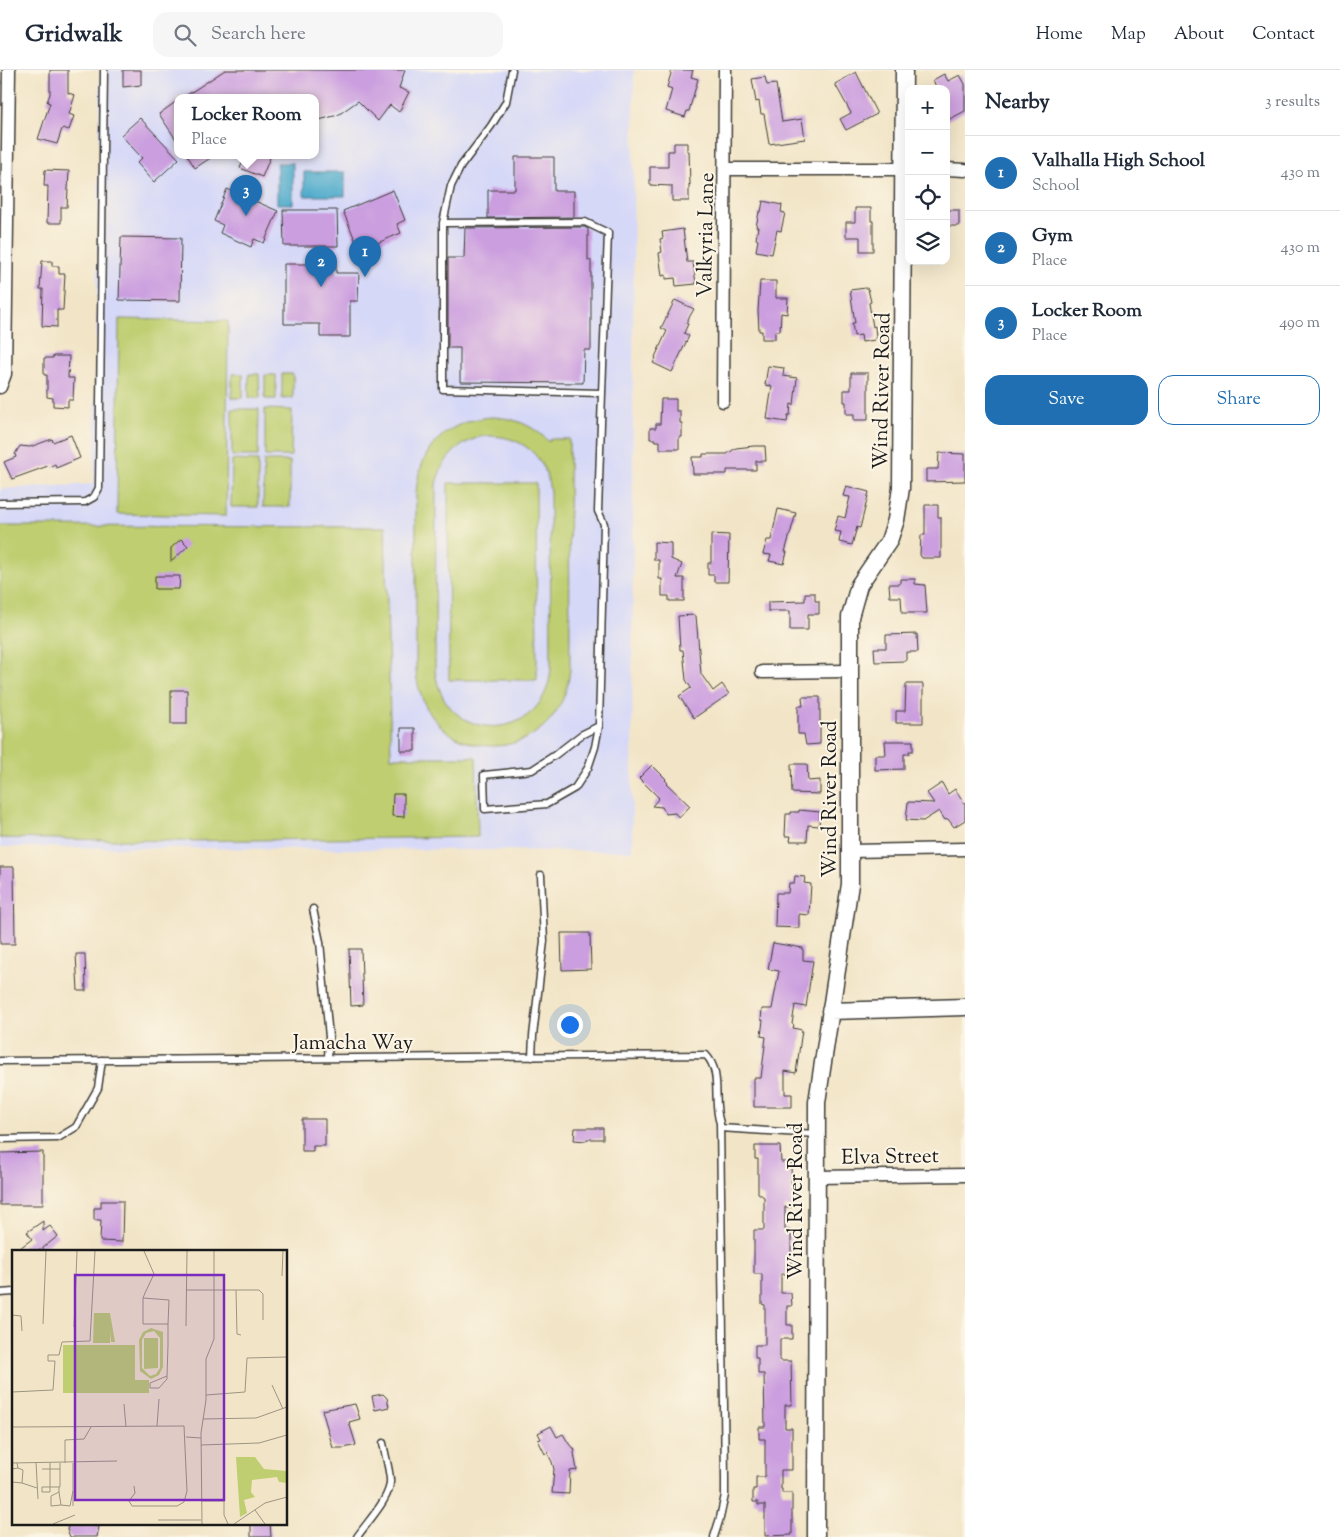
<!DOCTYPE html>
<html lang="en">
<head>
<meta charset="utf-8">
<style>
	:root { --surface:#fff; --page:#f6f6f7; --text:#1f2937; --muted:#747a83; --line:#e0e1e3; --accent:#1f6fb2 }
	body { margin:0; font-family:"Sorts Mill Goudy",serif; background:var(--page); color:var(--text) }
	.controls { position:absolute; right:15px; top:15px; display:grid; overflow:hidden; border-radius:10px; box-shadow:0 5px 20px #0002 }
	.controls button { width:45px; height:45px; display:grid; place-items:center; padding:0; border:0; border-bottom:1px solid var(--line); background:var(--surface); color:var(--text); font:25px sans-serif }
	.you { position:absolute; left:569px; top:954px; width:18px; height:18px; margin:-12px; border:4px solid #fff; border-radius:50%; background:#1a73e8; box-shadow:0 0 0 8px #1a73e833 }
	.badge { display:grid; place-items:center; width:32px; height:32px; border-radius:50%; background:var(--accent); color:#fff; font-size:16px; font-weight:700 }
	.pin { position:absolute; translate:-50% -41px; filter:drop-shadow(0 1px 2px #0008) }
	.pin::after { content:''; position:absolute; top:26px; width:18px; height:15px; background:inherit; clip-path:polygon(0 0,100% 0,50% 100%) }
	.popup { position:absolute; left:174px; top:24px; width:145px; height:65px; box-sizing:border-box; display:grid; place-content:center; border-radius:10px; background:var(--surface); filter:drop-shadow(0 1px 4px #0005); font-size:16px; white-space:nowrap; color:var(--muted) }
	.popup b { font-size:19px; color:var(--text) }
	.popup::after { content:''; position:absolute; left:50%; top:100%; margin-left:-10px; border:10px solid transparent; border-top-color:var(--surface) }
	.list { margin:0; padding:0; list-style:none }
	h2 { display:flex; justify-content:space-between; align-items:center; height:65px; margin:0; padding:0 20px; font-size:21px }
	h2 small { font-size:16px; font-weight:400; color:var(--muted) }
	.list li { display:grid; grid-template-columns:32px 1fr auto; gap:15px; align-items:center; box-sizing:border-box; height:75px; padding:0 20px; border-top:1px solid var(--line) }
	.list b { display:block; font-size:19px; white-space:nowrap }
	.list p { margin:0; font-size:16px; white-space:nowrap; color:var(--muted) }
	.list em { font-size:16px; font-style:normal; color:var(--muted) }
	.actions { display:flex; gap:10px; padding:15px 20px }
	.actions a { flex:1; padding:11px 0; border:1px solid var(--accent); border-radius:15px; text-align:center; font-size:18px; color:var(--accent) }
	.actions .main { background:var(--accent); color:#fff }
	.icon { flex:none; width:28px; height:28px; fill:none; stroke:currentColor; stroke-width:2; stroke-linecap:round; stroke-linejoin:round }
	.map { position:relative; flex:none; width:965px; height:1467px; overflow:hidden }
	header { display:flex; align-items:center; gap:30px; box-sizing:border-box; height:70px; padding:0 25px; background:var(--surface); border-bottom:1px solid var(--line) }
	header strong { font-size:24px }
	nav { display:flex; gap:28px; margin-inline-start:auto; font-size:18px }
	.search { width:350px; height:45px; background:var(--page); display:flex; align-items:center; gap:12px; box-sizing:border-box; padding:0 18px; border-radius:15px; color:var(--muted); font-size:19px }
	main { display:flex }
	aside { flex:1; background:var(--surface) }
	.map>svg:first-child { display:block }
	.built { fill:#d6d8f8; fill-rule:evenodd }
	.green { fill:#bece70; stroke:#6d7546; fill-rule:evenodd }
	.water { fill:#4eaacc; stroke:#356374 }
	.building { fill:#cb9edf }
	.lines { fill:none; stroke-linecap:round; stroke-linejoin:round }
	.service-casing { stroke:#3c3a36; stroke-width:9 }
	.minor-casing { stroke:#3c3a36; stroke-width:15 }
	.tertiary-casing { stroke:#3c3a36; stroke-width:19 }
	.service { stroke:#fff; stroke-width:6 }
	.minor { stroke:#fff; stroke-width:12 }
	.tertiary { stroke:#fff; stroke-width:16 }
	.labels { text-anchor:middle; stroke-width:4; stroke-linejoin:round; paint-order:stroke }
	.street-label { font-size:21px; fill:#1c1c1c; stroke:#fcf5e5 }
	.inset-road { fill:none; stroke:#9c9583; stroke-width:1 }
	.view { fill:#7b2cbf; fill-opacity:0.15; stroke:#7b2cbf; stroke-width:2.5 }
	.inset-edge { fill:none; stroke:#1c1c1c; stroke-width:2.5 }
</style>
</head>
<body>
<header>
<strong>Gridwalk</strong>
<div class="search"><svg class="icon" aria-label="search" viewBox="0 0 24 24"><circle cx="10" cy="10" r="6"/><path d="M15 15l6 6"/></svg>Search here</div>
<nav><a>Home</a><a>Map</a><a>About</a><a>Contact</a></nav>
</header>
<main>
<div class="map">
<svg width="965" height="1467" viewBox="0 0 965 1467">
	<rect width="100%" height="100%" fill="#fcf5e5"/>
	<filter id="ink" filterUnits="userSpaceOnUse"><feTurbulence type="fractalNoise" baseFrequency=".02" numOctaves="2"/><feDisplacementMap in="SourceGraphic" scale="10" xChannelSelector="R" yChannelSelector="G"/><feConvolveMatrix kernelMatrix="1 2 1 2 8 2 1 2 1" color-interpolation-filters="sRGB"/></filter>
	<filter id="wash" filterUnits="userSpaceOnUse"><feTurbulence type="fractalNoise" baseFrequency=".0096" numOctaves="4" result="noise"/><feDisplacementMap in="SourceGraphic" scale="20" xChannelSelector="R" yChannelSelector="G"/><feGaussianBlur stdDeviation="1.12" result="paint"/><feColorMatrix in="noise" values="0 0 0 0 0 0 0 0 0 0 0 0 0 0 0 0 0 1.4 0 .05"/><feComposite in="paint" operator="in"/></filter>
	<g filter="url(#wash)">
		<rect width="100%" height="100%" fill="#f2e5c7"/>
		<path class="built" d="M100 0H634L632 781 0 777V419L94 414ZM177 27H315V85H177Z"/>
		<path class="green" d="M119 249 228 251 226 446 117 444Z
			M232 304H243V328H232Z
			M249 304H259L260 328H249Z
			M282 304H293V328L282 329Z
			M265 305H276V329H265Z
			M232 339H259L258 386H232Z
			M265 339 292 340 291 386H265Z
			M492 347C515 348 533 355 549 372L550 369H569L570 599C561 702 423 701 416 600V423C419 378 447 350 492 347ZM483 366C521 364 547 385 550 423L551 599C545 675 443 676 435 600L436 414C442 389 458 373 483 366Z
			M232 390 258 391V437H231Z
			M264 391H290V437H263Z
			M448 413H536L537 610H449Z
			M0 456 385 457 391 687H476L478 767 178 771 0 768Z"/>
		<path class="water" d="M277 93H293V134H277Z
			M304 102H345V126H304Z"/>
		<g id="blocks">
			<path class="building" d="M50 0H68V23L75 25 69 44 74 46 69 60 63 58 62 59 57 74 38 69 50 33 47 32 50 24Z
				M123 0H141V15L123 17Z
				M225 0H405L399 18 409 22 399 42 390 35 378 51 358 31 338 45 315 51V27H184Z
				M672 0H693L691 7 698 9 689 41H687L685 47 666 41 672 19 667 17Z
				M856 2 877 44 846 60 840 49 851 43 835 14Z
				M944 4 948 11 960 5 965 14V41L946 51V19H937L933 10Z
				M765 7 767 15 776 14 782 52 802 49 805 69 769 74 764 44H761L759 31 756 32 752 9Z
				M177 31V71L159 44Z
				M140 48 179 89 154 112 137 93 142 88 121 65Z
				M674 73H687V81H689L690 115 689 114V131H672V116L650 115V97H668V81H674Z
				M187 85H215L195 98Z
				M246 85H271L262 107 240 98Z
				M515 87H554V121H574V147L488 148V120H515Z
				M45 100 69 101 67 137H61V153H47L48 116H44Z
				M227 119 278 141 264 173 254 169 251 177 220 163 223 155 214 151Z
				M393 120 405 150 397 154 401 163 368 177 365 168 356 172 343 141Z
				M763 131 782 135 781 142 785 143 781 161 777 160 772 184 756 181 758 170 756 169 758 157H756L759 142H761Z
				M855 138H871V151H873V181H860V167H846V152H855Z
				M283 140H337L338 176H284Z
				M946 140H959V156H946Z
				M584 157 588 159V190H591V280H584L583 313 460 312V278H448V188H464L465 158Z
				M683 159 687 192H693L696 214 676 216 675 208 666 209V205L662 206 659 183 662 182 660 169 663 168 662 162Z
				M121 167 181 168 180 231 119 230Z
				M42 191H52V196H59V204H65L63 240H57V257L42 256 43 219H40Z
				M284 194H336V203H359L358 231H350V267H320V254H284Z
				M760 211H776V228H788L787 244 781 243 780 261H775V269H762V261H759L758 241Z
				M866 218 868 219 871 232 869 233 873 257 875 256 876 268 874 269 875 270 862 272 861 265 854 266 852 253H855L850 220Z
				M675 230 694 239 686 253 688 254 684 263 689 266 672 302 653 293 656 288 655 287 667 261 661 258Z
				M53 286H69L68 308H74L73 330H68V337L53 336V328L47 327V305H44V288H53Z
				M768 296 784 298 783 306 797 308 794 335 791 334 790 345H788L787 352 767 349 772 316 765 315Z
				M851 303H868V350H854V344H846V332H844V320H851Z
				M661 329H676V341H680V353H682V367H679V379H660V371H655V369H650V358H656V354H660Z
				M71 365 80 388 56 398 55 394 49 397 48 396 12 409 11 407 4 392 16 387 15 384 20 376 30 377 52 369 53 372Z
				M754 376H765L766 391H756V400H727V404H693L692 387H703V384H727L736 378Z
				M939 383 965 384V411L926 412V399H938Z
				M846 416 869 422 860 458 857 457 852 475 839 472 841 462 834 461 838 446 845 448 850 427 843 426Z
				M925 435H938V447H941V488H922L920 485 921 465H925Z
				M778 439 796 443 785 482H787L784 494 769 491 771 485 763 484 767 470H771Z
				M711 464 729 465 728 512H714V505H708V493H711Z
				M181 469 188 476 171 492V478Z
				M654 472 671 473V489L682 494 677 508H684V531H669V526H662V509H659V490H654Z
				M155 506H180L179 519H155Z
				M900 509H915V514L925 515 927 543H902L901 527H890L889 514H900Z
				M805 523H815V531H819V544H808V560H790V541H768V532L805 531Z
				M694 545V546H696L701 604 713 621 722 614 729 624 694 648 679 626 691 618 686 610 683 580H680L678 546Z
				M917 564 918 582H906V591L875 592 874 578H886V565Z
				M906 614H923V653H896V641H905Z
				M171 620H187V654H171Z
				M802 627H820V674L806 675 804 664H798V636H803Z
				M401 658H415V681H401Z
				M885 671H913V681H909V684H904V699L875 700V685H886Z
				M791 694H807L808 711 820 710V724L792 723Z
				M652 695 666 709 665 710 668 713 667 714 690 736 679 748 675 743 666 744 662 737 652 736 659 728 639 708Z
				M942 713 948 724 955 719 965 734V750L954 757 948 749 945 750 939 741 923 751 906 750 908 732 934 733 927 723Z
				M393 724H404V747L392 746Z
				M799 740 820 742 819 756 808 755 807 771H790L791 766H785L786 744H791V742H799Z
				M0 797H14L15 874H0Z
				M795 806 805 807 804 813 811 814 809 845 799 844V858L775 857 776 823H788L789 813H794Z
				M561 863H590L591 899 562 900Z
				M773 873 803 878V890L813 891 806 937 795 935 792 954 794 955 793 958 802 960 796 1003 785 1001V1024H792V1037H754V1008H761L766 967 761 966 763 950H761L762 939H772L779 901 768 899Z
				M349 879H361L363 935 351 936Z
				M76 884H85L86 921H78Z
				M302 1049H325V1076H313V1081H302Z
				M575 1058H603V1069H587L586 1071 574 1070Z
				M755 1076H780L781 1092H791L792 1137H785V1160H791V1204H781V1223H791L792 1236H787V1255H792V1269H780V1291H791L792 1335H785V1358H792V1400H781V1419H782V1423H792V1465L765 1466V1435H758V1432H753V1419H756V1407H765V1369H759V1357H765L764 1304H758V1288H755V1275H765V1235L762 1234V1204H754V1160H764V1127L758 1123V1089H755Z
				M43 1082V1135H0V1083Z
				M101 1131H123L122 1172 100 1171 101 1150H94V1138H101Z
				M43 1151V1161L50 1156 58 1166 43 1178V1181L40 1180 16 1181 32 1169 27 1162Z
				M383 1324 387 1328 389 1337 375 1340 372 1326Z
				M355 1334 360 1349 349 1352 356 1375 344 1378H333L322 1340Z
				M551 1356 557 1367 563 1364 569 1374 571 1375 575 1380 574 1383 577 1400 570 1401 569 1424 552 1423 554 1399 552 1392 547 1382 545 1384 538 1370 541 1369 538 1363Z
				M70 1453H94L93 1456 99 1457 97 1467H70L67 1459Z
				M251 1453H270L271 1467H251Z"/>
		</g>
	</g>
	<g filter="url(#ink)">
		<use href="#blocks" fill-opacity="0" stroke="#3c3a36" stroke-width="1"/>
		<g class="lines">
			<g class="service-casing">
				<path id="service" d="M443 153 585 152 608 163 602 323 443 319V153L451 116 461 96 491 56 506 32 512 0
					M0 433 85 432 94 427 99 418 104 0
					M599 656 581 665 555 685 532 700 484 705 485 739 547 734 575 718 588 698 595 677 599 656 604 454 598 441 602 323
					M313 839 320 872 329 967 328 988
					M532 987 533 966 544 871 541 805
					M0 991 706 985C723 1003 712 1031 720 1053L725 1407V1425L720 1448 714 1467
					M720 1058 816 1064
					M0 1069 58 1068 76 1057 98 1018 102 990
					M0 1223 14 1222
					M357 1467C367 1452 392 1427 390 1409 389 1397 385 1385 383 1373"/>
			</g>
			<g class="minor-casing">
				<path id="minor" d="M726 99H909
					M946 99 965 100
					M0 317 5 304 9 0
					M723 331 725 0
					M762 602 850 601
					M850 781 965 779
					M816 1107 965 1105"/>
			</g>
			<g class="tertiary-casing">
				<path id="tertiary" d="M830 941 965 937
					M816 1467 817 1032 850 814V547L859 515 889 471 896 450 901 418 904 0"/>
			</g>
			<use href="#service" class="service"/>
			<use href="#minor" class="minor"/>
			<use href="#tertiary" class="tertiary"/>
		</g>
	</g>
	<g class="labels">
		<g class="street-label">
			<text transform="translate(705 165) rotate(-89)" y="7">Valkyria Lane</text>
			<text transform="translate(881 321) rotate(-89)" y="7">Wind River Road</text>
			<text transform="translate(829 729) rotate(-90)" y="7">Wind River Road</text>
			<text x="353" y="979">Jamacha Way</text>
			<text transform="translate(890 1086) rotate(-1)" y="7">Elva Street</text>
			<text transform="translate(795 1131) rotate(-90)" y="7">Wind River Road</text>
		</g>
	</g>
	<g transform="translate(12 1180)">
		<rect width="275" height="275" fill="#f2e5c7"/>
		<path d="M82 63H98L103 92H99V81L98 93H81ZM139 78 151 82V117L147 125 139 129 128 121 127 90 131 82ZM142 81 148 88V118L144 124 138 126 130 118V90L134 83ZM132 88H146V118L132 119ZM51 95H123V130H137V143H51ZM224 207H243L252 219 275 221V233L267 232 265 227 240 230 239 242 243 247 232 250 235 263 228 267Z" fill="#bece70" fill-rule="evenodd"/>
		<path class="inset-road" d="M270 26 271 1M175 40H247L251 44V70M224 40 225 84 229 85M131 48 157 50 156 74H131V48L133 43 142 24 132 1M0 65 9 66 10 81M31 74 34 1M174 76 175 1M62 77 65 1M155 126 138 133V138H147L155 129V126L156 95V74M260 135 271 159M0 142 41 140 43 111H36V105H47L50 92 78 91 83 1M194 145 233 142 235 108 275 107M112 154 114 177M191 169 244 168 275 157M145 176 147 149M0 177 172 176 175 241 172 252 165 256H120L117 251 123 243 122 236M174 187 189 188M189 195 247 193 275 185M212 195V265L216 274M24 212 26 249M0 213 105 211M5 213 6 218 11 220 10 233 0 232V219L6 218M38 213V237H30V242H38V237H48V213M53 213V190L72 189 79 177M61 213V256M30 219H48M10 233 25 238M47 237V242L39 246V256L49 255 47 242M189 251H212M49 255 58 256 61 241M243 260 253 274M146 270H189M41 274 63 265M190 274 189 183 194 150V109L202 89V1M222 274 253 253 275 247"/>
		<path class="view" d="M63 25H212V250H63Z"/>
		<rect width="275" height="275" class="inset-edge"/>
	</g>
</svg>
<div class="controls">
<button>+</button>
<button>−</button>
<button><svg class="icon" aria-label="locate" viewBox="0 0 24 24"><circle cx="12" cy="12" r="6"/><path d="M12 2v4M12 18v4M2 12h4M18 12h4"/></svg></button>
<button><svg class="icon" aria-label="layers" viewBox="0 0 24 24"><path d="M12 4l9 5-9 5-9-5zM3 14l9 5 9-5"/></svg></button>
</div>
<div class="you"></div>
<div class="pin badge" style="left:365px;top:207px">1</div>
<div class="pin badge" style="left:321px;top:217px">2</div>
<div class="pin badge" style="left:246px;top:146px">3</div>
<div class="popup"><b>Locker Room</b>Place</div>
</div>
<aside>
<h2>Nearby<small>3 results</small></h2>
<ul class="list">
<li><span class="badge">1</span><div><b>Valhalla High School</b><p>School</p></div><em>430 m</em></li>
<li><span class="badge">2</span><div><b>Gym</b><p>Place</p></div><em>430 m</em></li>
<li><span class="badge">3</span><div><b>Locker Room</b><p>Place</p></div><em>490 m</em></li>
</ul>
<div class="actions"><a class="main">Save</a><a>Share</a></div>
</aside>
</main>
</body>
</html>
